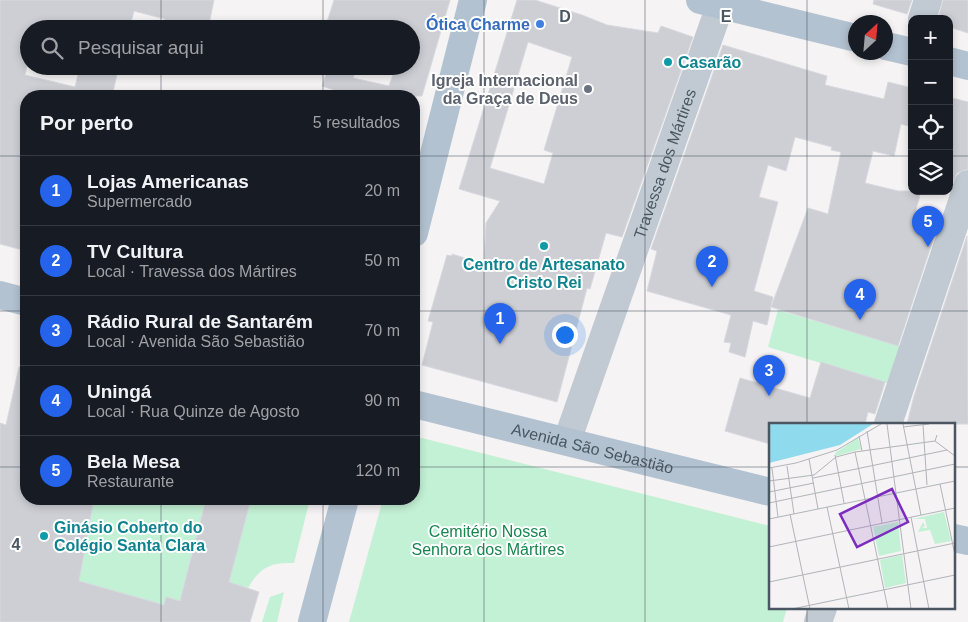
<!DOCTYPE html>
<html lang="pt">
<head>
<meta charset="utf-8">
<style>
	:root { --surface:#171b24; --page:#242831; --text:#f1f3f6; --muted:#9ea1a6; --line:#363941; --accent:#2563eb }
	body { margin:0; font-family:Helvetica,sans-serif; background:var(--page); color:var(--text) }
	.controls { position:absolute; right:15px; top:15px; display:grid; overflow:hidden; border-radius:10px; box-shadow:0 2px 8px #0003 }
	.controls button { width:45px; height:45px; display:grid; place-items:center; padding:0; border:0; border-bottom:1px solid var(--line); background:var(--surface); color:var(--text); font:25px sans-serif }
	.compass { position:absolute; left:848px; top:15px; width:45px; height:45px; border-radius:50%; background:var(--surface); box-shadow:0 2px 8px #0003; rotate:26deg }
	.you { position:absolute; left:564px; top:334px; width:18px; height:18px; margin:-12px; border:4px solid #fff; border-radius:50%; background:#1a73e8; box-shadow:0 0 0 8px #1a73e833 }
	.badge { display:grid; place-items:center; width:32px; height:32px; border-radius:50%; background:var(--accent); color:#fff; font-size:16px; font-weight:700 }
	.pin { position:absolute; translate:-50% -41px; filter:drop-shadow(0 1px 2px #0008) }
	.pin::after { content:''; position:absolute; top:26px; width:18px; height:15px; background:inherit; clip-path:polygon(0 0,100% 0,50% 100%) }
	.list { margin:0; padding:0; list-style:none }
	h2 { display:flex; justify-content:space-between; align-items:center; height:65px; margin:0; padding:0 20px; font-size:21px }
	h2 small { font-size:16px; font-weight:400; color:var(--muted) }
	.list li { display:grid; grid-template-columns:32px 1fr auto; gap:15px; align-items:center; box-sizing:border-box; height:70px; padding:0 20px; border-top:1px solid var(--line) }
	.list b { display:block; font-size:19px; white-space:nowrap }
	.list p { margin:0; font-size:16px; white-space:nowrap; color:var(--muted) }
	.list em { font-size:16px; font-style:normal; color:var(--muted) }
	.icon { flex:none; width:28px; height:28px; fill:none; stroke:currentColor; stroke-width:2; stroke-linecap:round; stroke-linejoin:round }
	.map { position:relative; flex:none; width:968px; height:622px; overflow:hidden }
	.search { position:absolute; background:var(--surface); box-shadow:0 2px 8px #0003; left:20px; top:20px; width:400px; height:55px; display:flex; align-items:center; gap:12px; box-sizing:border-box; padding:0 18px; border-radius:28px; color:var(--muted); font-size:19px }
	.panel { position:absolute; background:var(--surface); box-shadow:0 2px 8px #0003; left:20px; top:90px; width:400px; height:415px; border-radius:20px }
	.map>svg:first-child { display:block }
	.green { fill:#c3f1d5 }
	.building { fill:#cdcfd5; stroke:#d7d9de; fill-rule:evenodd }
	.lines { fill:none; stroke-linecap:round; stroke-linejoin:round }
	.minor { stroke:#c1cad2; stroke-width:28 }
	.major { stroke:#b3c2d1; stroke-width:28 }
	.grid { fill:none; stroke:#4a5661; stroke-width:1; stroke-opacity:0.55 }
	.shop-dot { fill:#3f7fe0; stroke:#fff; stroke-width:2 }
	.culture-dot { fill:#0f9aa8; stroke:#fff; stroke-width:2 }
	.worship-dot { fill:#6b7280; stroke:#fff; stroke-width:2 }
	.labels { text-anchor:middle; stroke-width:4; stroke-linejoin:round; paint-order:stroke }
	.shop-label { font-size:16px; font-weight:bold; fill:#366cbe; stroke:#fff; text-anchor:end }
	.culture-label { font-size:16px; font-weight:bold; fill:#0d838f; stroke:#fff; text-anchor:start }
	.worship-label { font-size:16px; font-weight:bold; fill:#5b616d; stroke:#fff; text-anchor:end }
	.street-label { font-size:16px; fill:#4a5661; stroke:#fff }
	.park-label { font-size:16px; fill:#17864f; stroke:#fff }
	.inset-river { fill:none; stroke:#90daee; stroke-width:2.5 }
	.inset-road { fill:none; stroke:#b1b4b9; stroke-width:1 }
	.view { fill:#7b2cbf; fill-opacity:0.15; stroke:#7b2cbf; stroke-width:2.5 }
	.inset-edge { fill:none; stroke:#4a5661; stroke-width:2.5 }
	.grid-label { font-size:16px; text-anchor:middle; font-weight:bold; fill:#4a5661; stroke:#fff; stroke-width:4; stroke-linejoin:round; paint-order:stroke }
</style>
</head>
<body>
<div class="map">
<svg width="968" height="622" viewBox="0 0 968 622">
	<rect width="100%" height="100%" fill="#f5f3f3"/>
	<path class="green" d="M778 310 902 347 890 384 768 347Z
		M414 436 770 526V608H787L783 622H349L383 499H414Z
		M94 499H206L180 601 166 597 164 605 79 581Z
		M251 499H310L294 563C271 562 260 567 248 588L234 584 230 598 225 596Z
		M284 592 277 622H262L270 597Z"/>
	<path class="building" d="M0 0H214L208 29H163L165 19 134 11 129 29H29V58L25 75 75 87 80 66H119L112 96H26V251L0 244Z
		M334 0H450L422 96H333L334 90 322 86 329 66H353L352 70 355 71 353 78 389 86 396 66H411V29H344L327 22Z
		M517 0H535L582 15 607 25 658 33 661 26 693 37 622 237 606 233 590 289 587 288 557 402 422 365 433 322 428 321 447 255 452 256V254L484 264 486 223 500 201 459 189ZM528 42 572 57 544 150 553 153 544 184 490 168Z
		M874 0H912L907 14 873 4Z
		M943 0H968V33L949 27V19H938Z
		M723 45 827 76 825 85 884 99 888 82 912 88V127L901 124 894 156 873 151 865 183 898 191H921L913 221 937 228 898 346 771 307 808 208 828 214 841 152 831 150 832 147 795 137 786 171 768 165 759 197 778 202 754 291 773 297 767 325 753 321 745 357 729 352 731 343 724 342 731 315 647 291 657 251 651 249Z
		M949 97 968 102V169L957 173 949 191Z
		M967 236 968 424H907L914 396Z
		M821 362 885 382 875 414 868 412 865 424H770V444L725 431 740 378 810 398Z
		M19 367H26V499H94L79 581 164 605 166 597 180 601 206 499H251L229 582 259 592 250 622H0V423L6 425Z"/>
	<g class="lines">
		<g class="minor">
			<path d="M922 19 928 0"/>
			<path d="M888 424 968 184"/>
			<path id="s1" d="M567 441 722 0"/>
			<path d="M818 622 823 608"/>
		</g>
		<g class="major">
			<path d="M700 0 856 38"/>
			<path d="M886 46 912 52"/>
			<path d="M949 61 968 66"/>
			<path d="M414 233 473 0"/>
			<path d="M0 295 26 302"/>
			<path id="s2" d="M414 404 770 492"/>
			<path d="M954 538 968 541"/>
			<path d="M312 622 345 499"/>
		</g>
	</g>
	<path class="grid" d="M161 0V29M323 0V29M484 0V622M645 0V622M807 0V424M161 66V96M323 66V96M0 156H26M414 156H912M949 156H968M0 311H26M414 311H968M0 467H26M414 467H770M954 467H968M161 499V622M323 499V622M807 608V622"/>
	<circle class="shop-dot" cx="540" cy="24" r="5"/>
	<g class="culture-dot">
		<circle cx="668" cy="62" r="5"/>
		<circle cx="544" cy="246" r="5"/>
		<circle cx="44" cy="536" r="5"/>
	</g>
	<circle class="worship-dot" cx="588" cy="89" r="5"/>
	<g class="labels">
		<g class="shop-label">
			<text x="530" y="30">Ótica Charme</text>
		</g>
		<g class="culture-label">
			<text x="678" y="68">Casarão</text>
			<text x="544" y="270" text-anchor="middle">Centro de Artesanato<tspan x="544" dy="18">Cristo Rei</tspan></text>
			<text x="54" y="533">Ginásio Coberto do<tspan x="54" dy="18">Colégio Santa Clara</tspan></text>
		</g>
		<g class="worship-label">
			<text x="578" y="86">Igreja Internacional<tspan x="578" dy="18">da Graça de Deus</tspan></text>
		</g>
		<g class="street-label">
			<text dy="6" stroke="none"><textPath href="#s1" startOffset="294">Travessa dos Mártires</textPath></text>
			<text dy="6" stroke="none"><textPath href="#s2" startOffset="184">Avenida São Sebastião</textPath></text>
		</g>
		<g class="park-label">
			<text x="488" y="537">Cemitério Nossa<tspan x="488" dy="18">Senhora dos Mártires</tspan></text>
		</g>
	</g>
	<g transform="translate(769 423)">
		<rect width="186" height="186" fill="#f5f3f3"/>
		<path d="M89 15 92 26 67 33 66 30ZM175 89 182 118 166 121 161 107 149 109 154 99 156 103 153 105H158L156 96H144ZM129 99 132 128 110 133 104 104ZM133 132 137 160 116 165 111 137Z" fill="#c3f1d5"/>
		<path d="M0 1H104L71 22 0 40Z" fill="#90daee"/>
		<path class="inset-river" d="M0 5 33 11 55 1"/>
		<path class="inset-road" d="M118 1 142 186M134 1 152 92M154 2 158 62M134 4 160 1M98 8 113 100M168 12 166 18 186 33M90 13 93 28M86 29 96 76M66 32 75 80M40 36 49 86M18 43 25 91M0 45 27 40 68 27 112 1M3 45 9 94M44 55 178 27M0 58 45 52 67 34 86 29 166 18M171 61 186 132M0 69 45 60M96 76 119 186M0 80 186 41M58 84 80 186M21 91 41 186M142 94 160 186M0 96 186 58M0 124 186 85M0 159 186 120M23 186 186 152"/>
		<path class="view" d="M123 66 139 99 88 124 71 91Z"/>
		<rect width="186" height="186" class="inset-edge"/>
	</g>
	<g class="grid-label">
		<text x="565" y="22">D</text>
		<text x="726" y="22">E</text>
		<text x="16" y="550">4</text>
	</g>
</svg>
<div class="controls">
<button>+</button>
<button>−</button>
<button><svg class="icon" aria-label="locate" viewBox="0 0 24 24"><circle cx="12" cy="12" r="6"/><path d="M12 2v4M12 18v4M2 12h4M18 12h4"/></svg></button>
<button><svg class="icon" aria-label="layers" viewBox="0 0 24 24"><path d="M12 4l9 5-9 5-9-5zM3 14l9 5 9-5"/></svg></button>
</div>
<svg class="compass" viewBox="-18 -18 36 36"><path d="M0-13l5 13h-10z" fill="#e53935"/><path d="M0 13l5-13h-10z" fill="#9ea1a6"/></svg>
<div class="you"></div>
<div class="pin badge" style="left:500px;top:344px">1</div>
<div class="pin badge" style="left:712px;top:287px">2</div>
<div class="pin badge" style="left:769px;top:396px">3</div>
<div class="pin badge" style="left:860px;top:320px">4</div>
<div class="pin badge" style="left:928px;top:247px">5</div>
<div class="search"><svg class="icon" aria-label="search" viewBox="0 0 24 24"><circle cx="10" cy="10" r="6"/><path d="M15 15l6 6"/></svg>Pesquisar aqui</div>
<section class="panel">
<h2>Por perto<small>5 resultados</small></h2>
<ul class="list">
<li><span class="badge">1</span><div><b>Lojas Americanas</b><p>Supermercado</p></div><em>20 m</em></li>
<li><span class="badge">2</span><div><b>TV Cultura</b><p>Local · Travessa dos Mártires</p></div><em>50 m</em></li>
<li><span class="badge">3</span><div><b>Rádio Rural de Santarém</b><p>Local · Avenida São Sebastião</p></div><em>70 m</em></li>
<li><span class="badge">4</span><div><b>Uningá</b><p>Local · Rua Quinze de Agosto</p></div><em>90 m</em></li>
<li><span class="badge">5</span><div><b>Bela Mesa</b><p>Restaurante</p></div><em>120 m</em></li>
</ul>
</section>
</div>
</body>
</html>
